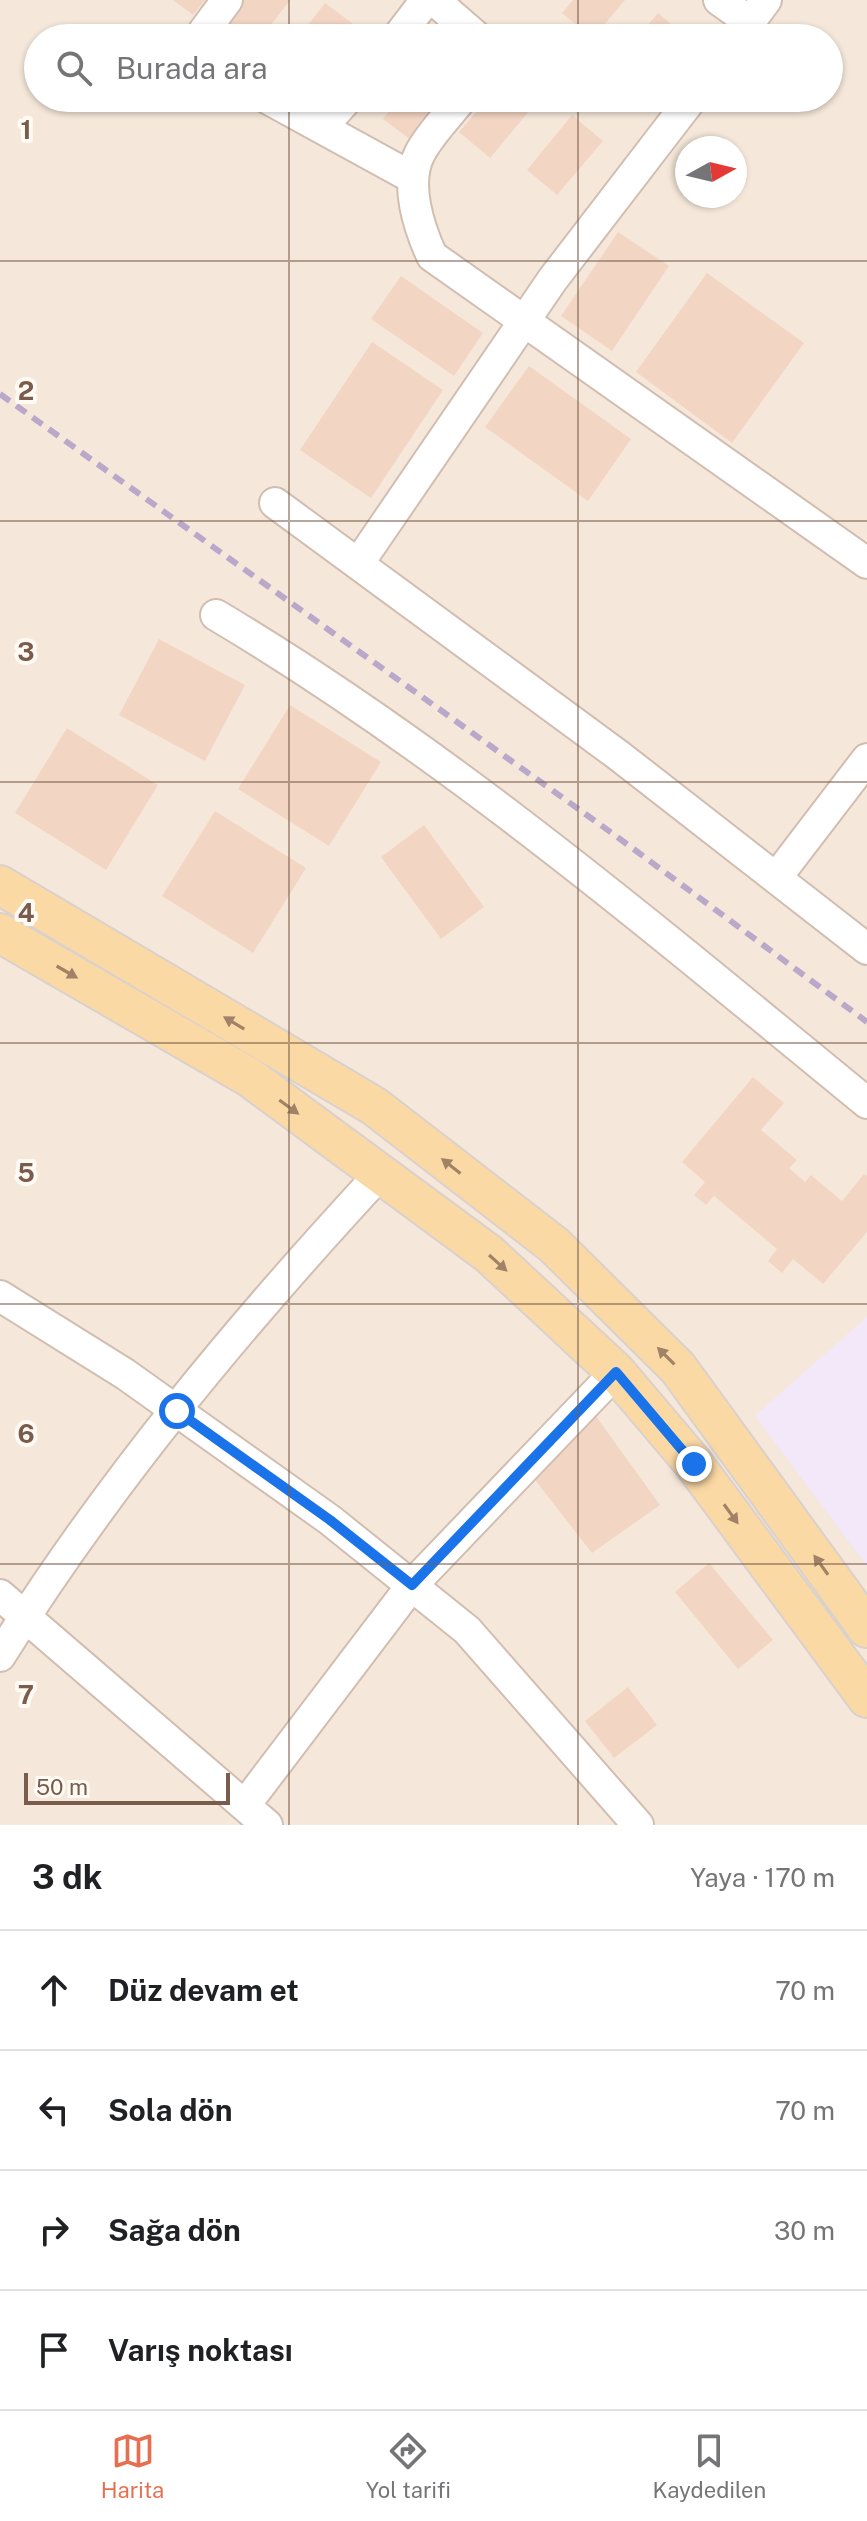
<!DOCTYPE html>
<html lang="tr">
<head>
<meta charset="utf-8">
<style>
	:root { --surface:#fff; --page:#f2f2f2; --text:#202124; --muted:#757577; --line:#e0e0e0; --accent:#e76f51 }
	body { margin:0; font-family:"Public Sans",sans-serif; background:var(--page); color:var(--text) }
	.compass { position:absolute; left:675px; top:136px; width:72px; height:72px; border-radius:50%; background:var(--surface); box-shadow:0 2px 6px #0004; rotate:82deg }
	.scale { position:absolute; left:24px; bottom:20px; width:206px; box-sizing:border-box; padding-left:8px; border:4px solid #7a5c4d; border-top:0; font-size:22px; line-height:28px; white-space:nowrap; color:#7a5c4d; -webkit-text-stroke:6px #fffaf3; paint-order:stroke }
	.stop { position:absolute; width:24px; height:24px; margin:-18px; border:6px solid #1a73e8; border-radius:50%; background:#fff }
	.stop.end { background:#1a73e8; border-color:#fff; box-shadow:0 2px 8px #0008 }
	.list { margin:0; padding:0; list-style:none }
	h2 { display:flex; justify-content:space-between; align-items:center; height:104px; margin:0; padding:0 32px; font-size:34px }
	h2 small { font-size:26px; font-weight:400; color:var(--muted) }
	.list li { display:grid; grid-template-columns:52px 1fr auto; gap:24px; align-items:center; box-sizing:border-box; height:120px; padding:0 32px; border-top:2px solid var(--line) }
	.list b { display:block; font-size:30px; white-space:nowrap }
	.list em { font-size:26px; font-style:normal; color:var(--muted) }
	.icon { flex:none; width:44px; height:44px; fill:none; stroke:currentColor; stroke-width:2; stroke-linecap:round; stroke-linejoin:round }
	.map { position:relative; flex:none; width:867px; height:1825px; overflow:hidden }
	.search { position:absolute; background:var(--surface); box-shadow:0 2px 6px #0004; left:24px; right:24px; top:24px; height:88px; display:flex; align-items:center; gap:20px; box-sizing:border-box; padding:0 28px; border-radius:44px; color:var(--muted); font-size:30px }
	.sheet { height:584px; background:var(--surface) }
	nav { display:flex; justify-content:space-around; align-items:center; box-sizing:border-box; height:112px; border-top:2px solid var(--line); background:var(--surface); font-size:22px; color:var(--muted) }
	nav a { display:grid; justify-items:center; gap:4px }
	nav .on { color:var(--accent) }
	.map>svg:first-child { display:block }
	.residential { fill:#f5e8da; fill-rule:evenodd }
	.education { fill:#f3e8fa }
	.building { fill:#f3d5c3 }
	.lines { fill:none; stroke-linecap:round; stroke-linejoin:round }
	.minor-casing { stroke:#d1beb0; stroke-width:34 }
	.major-casing { stroke:#dad1cd; stroke-width:42 }
	.minor { stroke:#fff; stroke-width:30 }
	.major { stroke:#fbd9a5; stroke-width:38 }
	.rail { stroke:#b9a8c9; stroke-width:6; stroke-dasharray:12 8; stroke-linecap:butt }
	.oneway { fill:#a18267 }
	.route { stroke:#1a73e8; stroke-width:10 }
	.grid { fill:none; stroke:#7a5c4d; stroke-width:2; stroke-opacity:0.55 }
	.grid-label { font-size:26px; text-anchor:middle; font-weight:bold; fill:#7a5c4d; stroke:#fffaf3; stroke-width:8; stroke-linejoin:round; paint-order:stroke }
</style>
</head>
<body>
<div class="map">
<svg width="867" height="1825" viewBox="0 0 867 1825">
	<rect width="100%" height="100%" fill="#fdf6ec"/>
	<path class="residential" d="M0 0H867V1825H0ZM38 38H829V98H38ZM687 148H735V196H687Z"/>
	<path class="education" d="M867 1317V1566L755 1416Z"/>
	<path class="building" d="M173 0H205L193 15Z
		M240 0H290L261 38H242L222 23Z
		M573 0H625L593 38 562 13Z
		M325 3 356 26 347 38H298Z
		M658 13 688 38H637Z
		M399 98H449L415 143 383 119Z
		M488 98H528L535 104 490 158 459 132Z
		M572 115 603 141 557 195 527 170Z
		M618 232 669 266 612 351 561 316Z
		M707 273 804 343 732 443 636 372Z
		M401 276 483 333 454 376 371 319Z
		M372 342 443 390 371 498 300 450Z
		M529 366 631 439 588 501 485 427Z
		M159 639 245 685 205 761 119 715Z
		M290 705 381 762 329 846 238 789Z
		M67 728 158 785 106 870 15 813Z
		M215 811 306 868 253 953 162 896Z
		M424 825 484 907 441 939 381 857Z
		M753 1077 784 1103 761 1130 797 1160 789 1168 805 1182 811 1175 842 1201 864 1174 867 1176V1232L823 1284 793 1259 782 1273 768 1261 777 1249 714 1196 706 1205 694 1195 705 1182 682 1162Z
		M595 1415 660 1505 592 1553 535 1480 570 1433Z
		M709 1563 773 1640 738 1669 675 1592Z
		M628 1687 657 1725 614 1758 585 1721Z"/>
	<g class="lines">
		<g class="minor-casing">
			<path id="minor" d="M434 0 478 38
				M719 0 750 22
				M199 38 227 0
				M397 38 426 0
				M738 38 766 0
				M267 98 413 178
				M462 98C449 115 430 134 420 153 404 183 419 228 432 256L867 563
				M322 127 348 98
				M275 503 618 755 867 949
				M358 564 553 279 692 98
				M216 615C448 753 658 932 867 1103
				M776 878 867 759
				M0 1296 125 1374 330 1520 467 1630 638 1825
				M0 1595 267 1825
				M0 1656C108 1483 242 1323 380 1174
				M245 1805 412 1585 616 1372"/>
		</g>
		<g class="major-casing">
			<path id="major" d="M0 885 374 1106 554 1245 678 1368 867 1628
				M0 933 249 1077 489 1254 616 1372 694 1464 867 1698"/>
		</g>
		<use href="#minor" class="minor"/>
		<use href="#major" class="major"/>
		<path class="rail" d="M0 394 616 836 867 1022"/>
	</g>
	<defs><path id="oneway-solid" d="M-6-.8H1V-3.2L6.5 0L1 3.2V.8H-6Z" transform="scale(2)"/></defs>
	<g class="oneway">
		<use href="#oneway-solid" transform="translate(67 972) rotate(30)"/>
		<use href="#oneway-solid" transform="translate(234 1023) rotate(-149)"/>
		<use href="#oneway-solid" transform="translate(289 1107) rotate(36)"/>
		<use href="#oneway-solid" transform="translate(451 1166) rotate(-142)"/>
		<use href="#oneway-solid" transform="translate(498 1263) rotate(42)"/>
		<use href="#oneway-solid" transform="translate(666 1356) rotate(-135)"/>
		<use href="#oneway-solid" transform="translate(731 1514) rotate(54)"/>
		<use href="#oneway-solid" transform="translate(821 1565) rotate(-126)"/>
	</g>
	<g class="lines">
		<path class="route" d="M177 1411 330 1520 412 1585 616 1372 694 1464"/>
	</g>
	<path class="grid" d="M289 0V38M578 0V38M289 98V1825M578 98V1825M0 261H867M0 521H867M0 782H867M0 1043H867M0 1304H867M0 1564H867"/>
	<g class="grid-label">
		<text x="26" y="139">1</text>
		<text x="26" y="400">2</text>
		<text x="26" y="661">3</text>
		<text x="26" y="922">4</text>
		<text x="26" y="1182">5</text>
		<text x="26" y="1443">6</text>
		<text x="26" y="1704">7</text>
	</g>
</svg>
<svg class="compass" viewBox="-18 -18 36 36"><path d="M0-13l5 13h-10z" fill="#e53935"/><path d="M0 13l5-13h-10z" fill="#757577"/></svg>
<div class="scale">50 m</div>
<div class="stop" style="left:177px;top:1411px"></div>
<div class="stop end" style="left:694px;top:1464px"></div>
<div class="search"><svg class="icon" aria-label="search" viewBox="0 0 24 24"><circle cx="10" cy="10" r="6"/><path d="M15 15l6 6"/></svg>Burada ara</div>
</div>
<section class="sheet">
<h2>3 dk<small>Yaya · 170 m</small></h2>
<ul class="list">
<li><svg class="icon" aria-label="ahead" viewBox="0 0 24 24"><path d="M12 20V5M6 11l6-6 6 6"/></svg><div><b>Düz devam et</b></div><em>70 m</em></li>
<li><svg class="icon" aria-label="left" viewBox="0 0 24 24"><path d="M17 20v-9H6M10 6l-5 5 5 5"/></svg><div><b>Sola dön</b></div><em>70 m</em></li>
<li><svg class="icon" aria-label="right" viewBox="0 0 24 24"><path d="M7 20v-9h11M14 6l5 5-5 5"/></svg><div><b>Sağa dön</b></div><em>30 m</em></li>
<li><svg class="icon" aria-label="arrive" viewBox="0 0 24 24"><path d="M6 21V4h12l-3 4 3 4H6"/></svg><div><b>Varış noktası</b></div></li>
</ul>
</section>
<nav>
<a class="on"><svg class="icon" aria-label="map" viewBox="0 0 24 24"><path d="M3 6l6-2 6 2 6-2v14l-6 2-6-2-6 2zM9 4v14M15 6v14"/></svg>Harita</a>
<a><svg class="icon" aria-label="directions" viewBox="0 0 24 24"><path d="M12 3l9 9-9 9-9-9zM9 14v-3h6M13 9l2 2-2 2"/></svg>Yol tarifi</a>
<a><svg class="icon" aria-label="saved" viewBox="0 0 24 24"><path d="M7 4h10v16l-5-4-5 4z"/></svg>Kaydedilen</a>
</nav>
</body>
</html>
